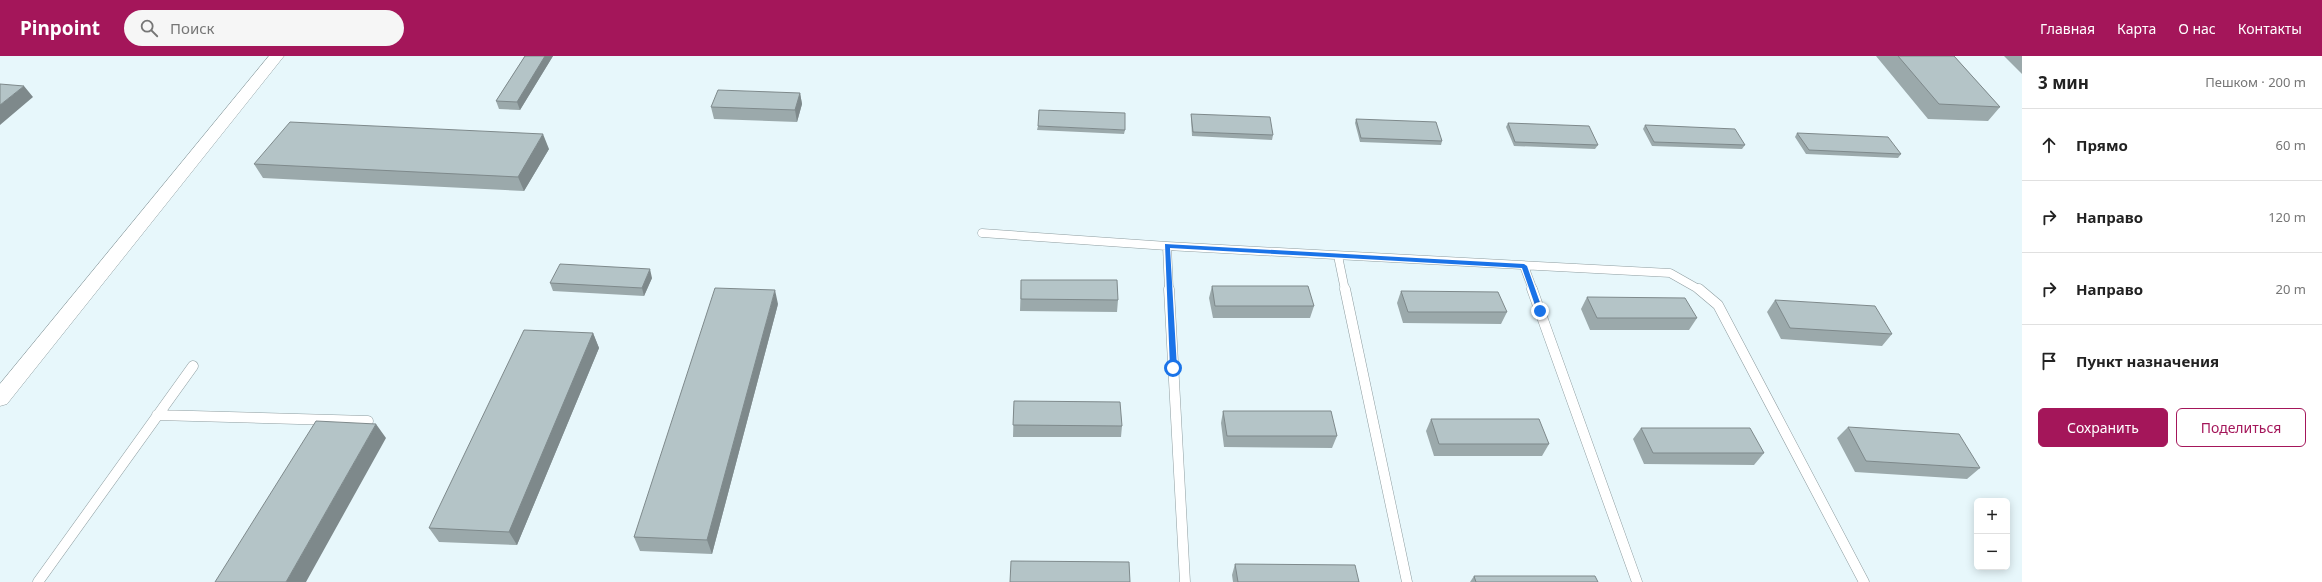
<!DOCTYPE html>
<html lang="ru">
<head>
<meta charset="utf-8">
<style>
	:root { --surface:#fff; --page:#f6f6f6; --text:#222; --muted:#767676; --line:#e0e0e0; --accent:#a4165a }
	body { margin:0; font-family:"Noto Sans",sans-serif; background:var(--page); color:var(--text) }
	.controls { position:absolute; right:12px; bottom:12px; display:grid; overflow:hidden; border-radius:6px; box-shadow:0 2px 10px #0003 }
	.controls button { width:36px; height:36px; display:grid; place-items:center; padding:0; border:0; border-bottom:1px solid var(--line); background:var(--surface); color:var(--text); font:20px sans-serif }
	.stop { position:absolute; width:12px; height:12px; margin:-9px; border:3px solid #1a73e8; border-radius:50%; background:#fff }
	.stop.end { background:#1a73e8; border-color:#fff; box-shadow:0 1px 4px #0008 }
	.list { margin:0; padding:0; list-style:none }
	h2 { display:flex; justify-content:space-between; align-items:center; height:52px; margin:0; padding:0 16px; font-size:17px }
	h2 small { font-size:13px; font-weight:400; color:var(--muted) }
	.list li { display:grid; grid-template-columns:26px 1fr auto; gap:12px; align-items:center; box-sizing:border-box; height:72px; padding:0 16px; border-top:1px solid var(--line) }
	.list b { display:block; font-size:15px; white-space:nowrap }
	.list em { font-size:13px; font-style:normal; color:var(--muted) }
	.actions { display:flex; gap:8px; padding:12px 16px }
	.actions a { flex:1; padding:9px 0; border:1px solid var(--accent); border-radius:6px; text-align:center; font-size:14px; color:var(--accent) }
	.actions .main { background:var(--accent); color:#fff }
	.icon { flex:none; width:22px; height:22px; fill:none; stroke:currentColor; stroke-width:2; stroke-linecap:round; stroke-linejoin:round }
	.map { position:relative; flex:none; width:2022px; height:526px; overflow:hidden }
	header { display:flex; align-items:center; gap:24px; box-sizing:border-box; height:56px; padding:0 20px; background:var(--accent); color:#fff }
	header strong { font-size:19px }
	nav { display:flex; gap:22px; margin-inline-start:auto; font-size:14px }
	.search { width:280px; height:36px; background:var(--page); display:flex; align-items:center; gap:10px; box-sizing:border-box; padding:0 14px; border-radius:22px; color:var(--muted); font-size:15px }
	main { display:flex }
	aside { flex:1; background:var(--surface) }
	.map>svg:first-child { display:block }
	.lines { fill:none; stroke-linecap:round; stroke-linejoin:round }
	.service-far1-casing { stroke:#8e9da0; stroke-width:9 }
	.service-casing { stroke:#8e9da0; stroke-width:11 }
	.minor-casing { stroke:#8e9da0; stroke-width:1 }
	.service-far1 { stroke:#fff; stroke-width:8 }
	.service { stroke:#fff; stroke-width:10 }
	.minor { fill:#fff; fill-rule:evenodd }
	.wall { fill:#9ba9ab }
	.shaded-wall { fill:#7e898b }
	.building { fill:#b4c4c7; stroke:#7e898b }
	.route { fill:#1a73e8 }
</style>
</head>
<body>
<header>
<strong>Pinpoint</strong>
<div class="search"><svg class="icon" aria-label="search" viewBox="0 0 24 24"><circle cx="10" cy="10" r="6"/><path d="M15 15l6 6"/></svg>Поиск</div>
<nav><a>Главная</a><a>Карта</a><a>О нас</a><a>Контакты</a></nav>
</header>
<main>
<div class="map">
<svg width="2022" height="526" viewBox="0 0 2022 526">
	<rect width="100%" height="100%" fill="#e7f7fb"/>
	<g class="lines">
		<g class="service-far1-casing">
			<path id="service-far1" d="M982 177 1167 190 1670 217 1700 234
				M1167 190 1169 234
				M1338 200 1345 234
				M1524 210 1533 234"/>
		</g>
		<g class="service-casing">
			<path id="service" d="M1169 233 1185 526
				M1345 233 1407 526
				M1532 233 1637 526
				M1699 233 1718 249 1864 526
				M157 359 368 365
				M38 526 193 310"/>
		</g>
		<g class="minor-casing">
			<path id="minor" d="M269 0H284L7 348 0 350V328Z"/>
		</g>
		<use href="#service-far1" class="service-far1"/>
		<use href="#service" class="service"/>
		<use href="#minor" class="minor"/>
	</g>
	<path class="wall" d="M525 0H553L520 54 499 53 496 45Z
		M1876 0H1954L2000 51 1988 65 1928 63Z
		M2004 0H2022V18Z
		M800 37 802 48 797 66 714 63 711 51Z
		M1191 58 1273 79 1272 84 1192 80 1191 62Z
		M1356 63 1442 85 1441 89 1360 86 1355 67Z
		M1508 67 1598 89 1595 93 1514 90 1506 71Z
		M1645 69 1745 89 1742 93 1652 90 1643 73Z
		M1038 70 1125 74 1124 78 1037 74Z
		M1797 77 1901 98 1898 102 1806 98 1795 81Z
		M549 93 524 135 263 122 254 108Z
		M652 222 644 240 553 235 550 227Z
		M1021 224 1118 244 1117 256 1020 255Z
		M1212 230 1314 250 1310 262H1213L1209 242Z
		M1401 235 1507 256 1501 268 1403 267 1397 247Z
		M1587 241 1697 262 1689 274H1590L1581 253Z
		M1775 244 1892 278 1882 290 1781 283 1767 256Z
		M778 248 712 498 640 495 634 481Z
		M593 277 599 292 517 489 439 486 429 472Z
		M1014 345 1122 370 1121 381H1013Z
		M1223 355 1337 380 1332 392 1224 391 1221 367Z
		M1431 363 1549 388 1542 400H1434L1426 375Z
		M1848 371 1980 412 1967 423 1855 416 1837 382Z
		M1641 372 1764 397 1754 409 1644 408 1633 383Z
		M1235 508 1359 526H1233L1232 519Z
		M1474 520 1598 526H1470Z"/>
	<path class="shaded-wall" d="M545 0H553L520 54 517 46Z
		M24 30 33 41 0 69V49Z
		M800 37 802 48 797 66 795 54Z
		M543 78 549 93 524 135 518 121Z
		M650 213 652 222 644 240 642 232Z
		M775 234 778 248 712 498 707 484Z
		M593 277 599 292 517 489 509 476Z
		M376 368 386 382 306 526H286Z"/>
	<path class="building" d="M525 0H545L517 46 496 45Z
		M1898 0H1954L2000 51 1939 48Z
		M0 28 24 30 0 49Z
		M718 34 800 37 795 54 711 51Z
		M1039 54 1125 57V74L1038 70Z
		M1191 58 1270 61 1273 79 1193 76Z
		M1356 63 1436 66 1442 85 1361 82Z
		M290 66 543 78 518 121 254 108Z
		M1508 67 1589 70 1598 89 1515 86Z
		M1645 69 1735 73 1745 89 1654 86Z
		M1797 77 1888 81 1901 98 1809 94Z
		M560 208 650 213 642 232 550 227Z
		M1021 224H1117L1118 244 1021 243Z
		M1212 230H1308L1314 250H1215Z
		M715 232 775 234 707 484 634 481Z
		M1401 235 1498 236 1507 256H1408Z
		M1587 241 1685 242 1697 262H1597Z
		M1775 244 1875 250 1892 278 1790 272Z
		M524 274 593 277 509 476 429 472Z
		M1014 345 1120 346 1122 370 1013 369Z
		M1223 355H1331L1337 380H1227Z
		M1431 363H1539L1549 388H1439Z
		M316 365 376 368 286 526H215Z
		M1848 371 1959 378 1980 412 1866 405Z
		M1641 372H1750L1764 397H1653Z
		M1011 505 1129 506 1130 526H1010Z
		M1235 508 1355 509 1359 526H1238Z
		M1474 520H1595L1598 526H1476Z"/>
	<path class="route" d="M1165 188 1524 208 1527 210 1543 255 1540 257 1537 255 1522 212 1170 192 1177 312 1173 314 1170 312Z"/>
</svg>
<div class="controls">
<button>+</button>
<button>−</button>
</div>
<div class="stop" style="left:1173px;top:312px"></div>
<div class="stop end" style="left:1540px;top:255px"></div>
</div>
<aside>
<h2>3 мин<small>Пешком · 200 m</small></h2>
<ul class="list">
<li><svg class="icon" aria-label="ahead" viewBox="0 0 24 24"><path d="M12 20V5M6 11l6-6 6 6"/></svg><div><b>Прямо</b></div><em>60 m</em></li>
<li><svg class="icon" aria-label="right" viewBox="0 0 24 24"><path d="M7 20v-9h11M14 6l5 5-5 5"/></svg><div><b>Направо</b></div><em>120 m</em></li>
<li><svg class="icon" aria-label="right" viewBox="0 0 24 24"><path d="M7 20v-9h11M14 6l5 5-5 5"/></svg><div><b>Направо</b></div><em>20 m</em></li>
<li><svg class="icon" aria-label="arrive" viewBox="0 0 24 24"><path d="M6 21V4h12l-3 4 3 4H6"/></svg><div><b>Пункт назначения</b></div></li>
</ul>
<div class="actions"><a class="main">Сохранить</a><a>Поделиться</a></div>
</aside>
</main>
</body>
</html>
